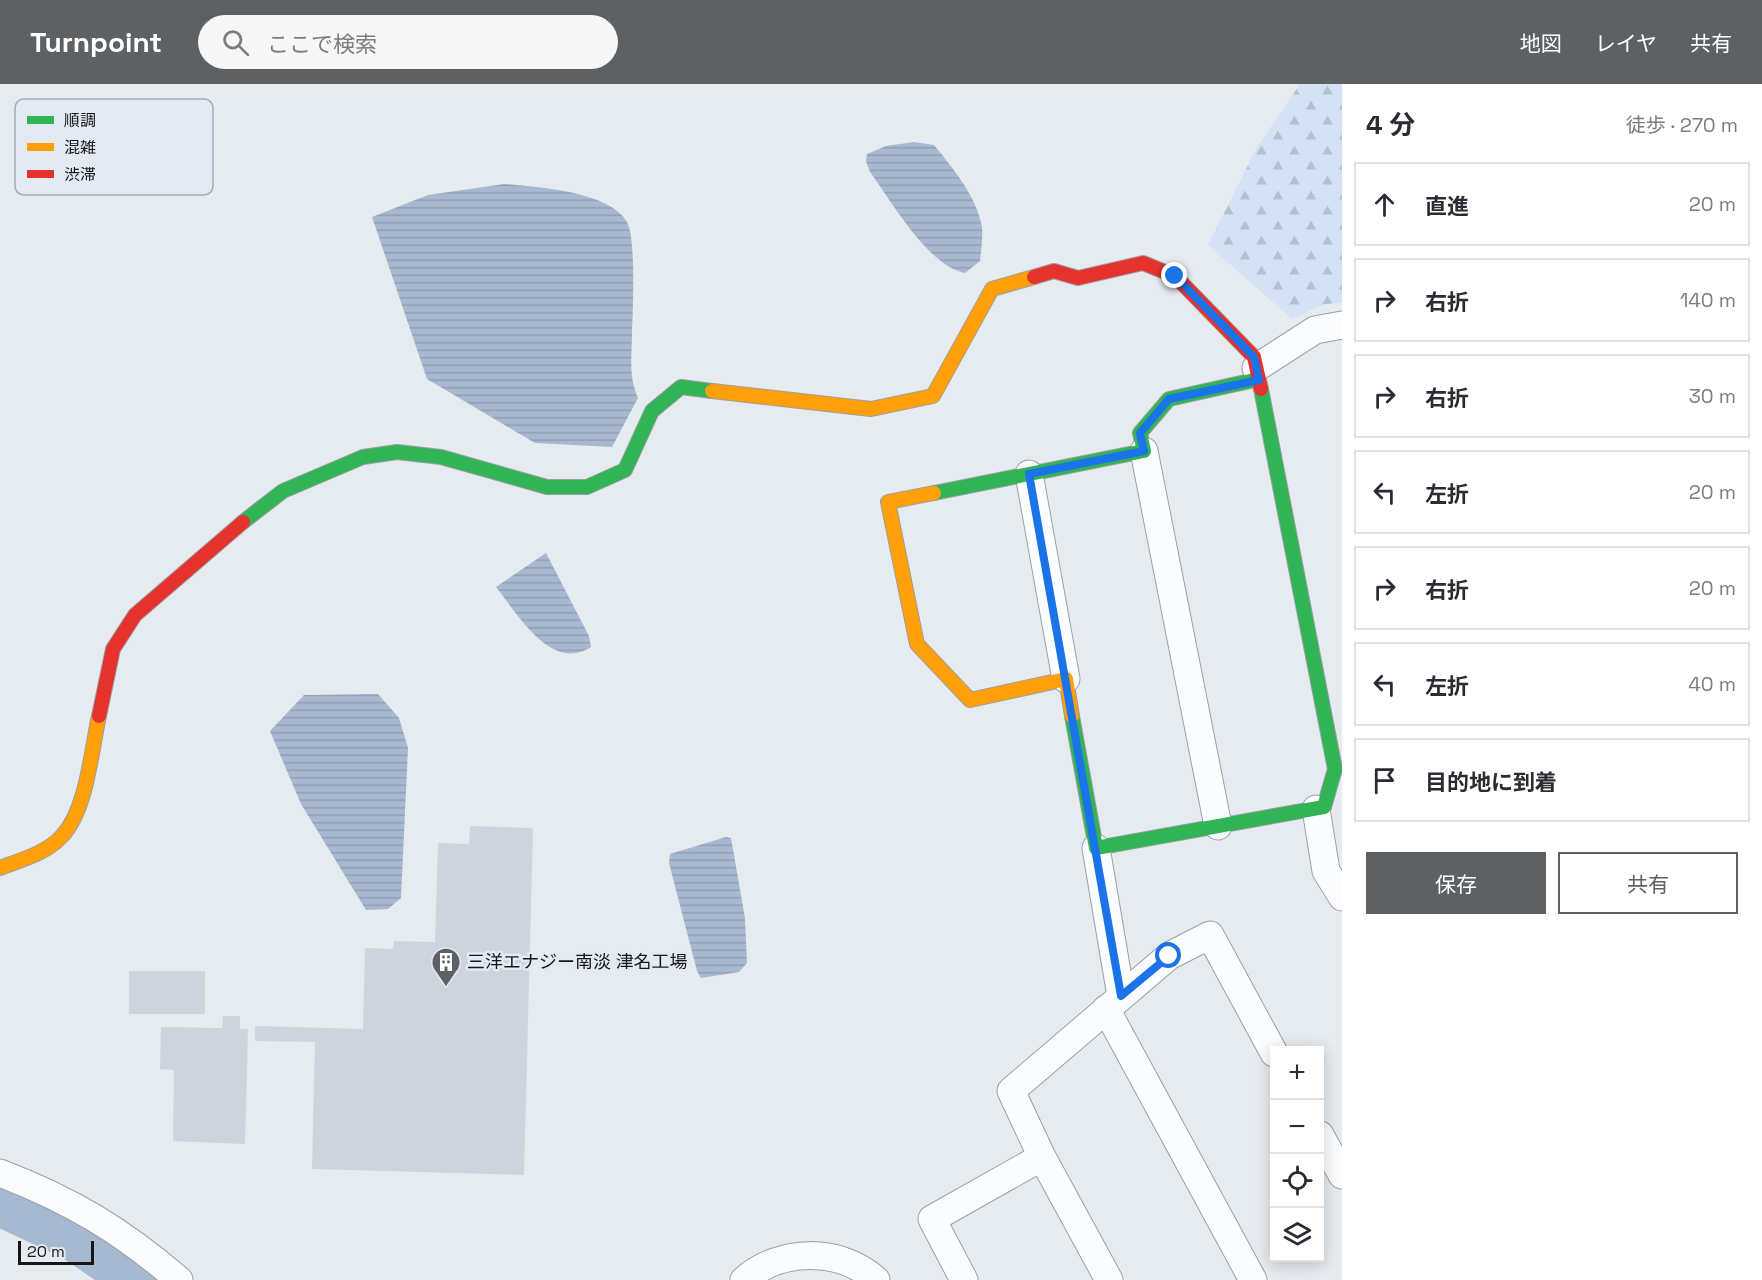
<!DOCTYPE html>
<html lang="ja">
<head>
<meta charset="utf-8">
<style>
	:root { --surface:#fff; --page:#f7f7f7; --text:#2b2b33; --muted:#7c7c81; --line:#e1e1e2; --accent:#5e6164 }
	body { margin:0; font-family:"Space Grotesk","Noto Sans JP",sans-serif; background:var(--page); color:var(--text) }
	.controls { position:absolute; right:18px; bottom:18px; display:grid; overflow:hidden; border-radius:0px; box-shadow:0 3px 15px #0003 }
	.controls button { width:54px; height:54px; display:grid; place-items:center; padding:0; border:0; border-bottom:2px solid var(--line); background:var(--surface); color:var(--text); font:30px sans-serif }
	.scale { position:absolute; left:18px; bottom:15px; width:76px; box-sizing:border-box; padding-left:6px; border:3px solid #141619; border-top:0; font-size:16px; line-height:21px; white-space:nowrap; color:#141619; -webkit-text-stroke:4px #e3eaf3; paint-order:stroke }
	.stop { position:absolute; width:18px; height:18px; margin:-14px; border:4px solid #1a73e8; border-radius:50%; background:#fff }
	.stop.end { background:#1a73e8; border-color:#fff; box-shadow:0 2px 6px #0008 }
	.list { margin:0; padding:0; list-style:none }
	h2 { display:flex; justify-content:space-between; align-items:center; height:78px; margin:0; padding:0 24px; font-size:26px }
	h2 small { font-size:20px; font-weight:400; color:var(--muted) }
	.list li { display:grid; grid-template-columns:39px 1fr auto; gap:18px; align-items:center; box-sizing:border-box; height:84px; margin:0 12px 12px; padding:0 12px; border:2px solid var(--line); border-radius:0px }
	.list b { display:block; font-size:22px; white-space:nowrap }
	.list em { font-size:20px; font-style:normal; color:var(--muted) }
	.actions { display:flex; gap:12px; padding:18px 24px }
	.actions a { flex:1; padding:14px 0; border:2px solid var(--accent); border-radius:0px; text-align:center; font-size:21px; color:var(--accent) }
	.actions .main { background:var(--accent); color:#fff }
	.icon { flex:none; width:33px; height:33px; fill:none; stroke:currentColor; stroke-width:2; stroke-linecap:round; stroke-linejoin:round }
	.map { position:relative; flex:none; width:1342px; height:1196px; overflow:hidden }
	header { display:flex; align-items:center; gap:36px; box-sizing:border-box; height:84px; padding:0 30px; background:var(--accent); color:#fff }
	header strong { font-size:28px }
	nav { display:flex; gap:33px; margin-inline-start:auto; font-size:21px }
	.search { width:420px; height:54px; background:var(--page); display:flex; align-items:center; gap:15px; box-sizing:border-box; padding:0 21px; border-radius:33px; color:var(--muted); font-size:22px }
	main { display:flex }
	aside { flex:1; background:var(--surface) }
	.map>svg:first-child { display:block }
	.forest { fill:url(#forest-firs) }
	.water { fill:url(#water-rules) }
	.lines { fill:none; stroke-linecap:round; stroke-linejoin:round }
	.river { stroke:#a7b9d1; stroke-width:46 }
	.building { fill:#ced4dd }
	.street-casing { stroke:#9c9fa2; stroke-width:29 }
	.fast-casing { stroke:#9c9fa2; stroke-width:16 }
	.slow-casing { stroke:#9c9fa2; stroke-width:16 }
	.jam-casing { stroke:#9c9fa2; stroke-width:16 }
	.street { stroke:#fbfcfd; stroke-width:27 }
	.fast { stroke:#30b455; stroke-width:14 }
	.slow { stroke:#ff9f0a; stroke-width:14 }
	.jam { stroke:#e5322d; stroke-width:14 }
	.route { stroke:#1a73e8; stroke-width:8 }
	.labels { text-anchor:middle; stroke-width:5; stroke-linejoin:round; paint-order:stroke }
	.poi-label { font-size:18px; fill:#141619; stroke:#e3eaf3; text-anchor:start }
	.key { fill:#e3eaf3; stroke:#a5aab2; stroke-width:1.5 }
	.key-label { font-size:16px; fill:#141619 }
</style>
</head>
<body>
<header>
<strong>Turnpoint</strong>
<div class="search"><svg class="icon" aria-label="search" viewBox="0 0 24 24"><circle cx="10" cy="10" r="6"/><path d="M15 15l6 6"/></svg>ここで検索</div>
<nav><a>地図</a><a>レイヤ</a><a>共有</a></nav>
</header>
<main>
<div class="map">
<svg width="1342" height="1196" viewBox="0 0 1342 1196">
	<defs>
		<pattern id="forest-firs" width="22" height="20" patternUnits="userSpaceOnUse" patternTransform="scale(1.5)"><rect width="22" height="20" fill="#d4e2f6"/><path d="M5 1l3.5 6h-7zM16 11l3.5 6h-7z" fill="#b5c1d2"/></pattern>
		<pattern id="water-rules" width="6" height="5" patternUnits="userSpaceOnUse" patternTransform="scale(1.5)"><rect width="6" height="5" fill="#a7b9d1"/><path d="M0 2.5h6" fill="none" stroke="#8f9eb3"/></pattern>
	</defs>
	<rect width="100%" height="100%" fill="#e6ebf0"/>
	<path class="forest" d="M1300 0H1342V219L1325 220 1292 235 1208 161 1257 63Z"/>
	<path class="water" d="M914 58 934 61C952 83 977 113 982 143 983 154 981 166 980 177L965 189C928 182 892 118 870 88L866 77 867 70 886 62Z
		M504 100C536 103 609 107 627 138 636 153 633 226 632 247 632 271 628 291 638 314L612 363 535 359 427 295 372 133 428 111Z
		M546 469 589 552 591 563C551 589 517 529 496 503Z
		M378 610 399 634 408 664 401 814 388 825 366 826 301 720 270 647 304 611Z
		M726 753 731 754 745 834 747 879 739 888 701 894 697 887 669 779 670 770Z"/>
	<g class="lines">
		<path class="river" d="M0 1119 74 1154 136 1196"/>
	</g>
	<path class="building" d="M470 742 533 744 524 1091 312 1085 315 958 255 957V942L363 945 365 864 393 865 394 857 435 858 438 759 469 760Z
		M129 887H205V930H129Z
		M223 932H240V945H248L245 1060 173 1057 174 986 160 985 161 943 222 944Z"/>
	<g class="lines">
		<g class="street-casing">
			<path id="street" d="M1256 284 1315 246 1342 241
				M1144 367 1218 742
				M1029 390 1066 595
				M1316 725 1326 787 1342 813
				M1096 764 1121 912
				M1106 925 1253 1196
				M1320 1051 1342 1091
				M1042 1073 1109 1196
				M0 1089C71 1116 122 1147 179 1196
				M744 1196C780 1164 840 1163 876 1196
				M964 1196 932 1135 1042 1073 1011 1007 1169 872 1210 851 1274 969"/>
		</g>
		<g class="fast-casing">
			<path id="fast" d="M934 409 1144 367 1140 349 1169 315 1259 295
				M243 438 283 407 363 373 397 368 441 373 547 403H587L625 386 652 327 681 303 712 307
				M1072 632 1096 764 1324 723 1335 685 1261 305"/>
		</g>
		<g class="slow-casing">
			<path id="slow" d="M712 307 871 325 933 312 992 205 1034 193
				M934 409 888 418 917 560 970 616 1066 595 1072 632
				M0 784C21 776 47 769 62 752 87 725 91 668 99 632"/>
		</g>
		<g class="jam-casing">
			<path id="jam" d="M1034 193 1054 187 1078 194 1143 179 1175 192 1254 273 1261 305
				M99 632 113 565 135 531 243 438"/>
		</g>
		<use href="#street" class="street"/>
		<use href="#fast" class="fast"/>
		<use href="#slow" class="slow"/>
		<use href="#jam" class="jam"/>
	</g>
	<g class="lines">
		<path class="route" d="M1169 872 1121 912 1029 390 1144 367 1140 349 1169 315 1259 296 1254 273 1175 192"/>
	</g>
	<defs>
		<g id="building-pin" transform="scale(1.5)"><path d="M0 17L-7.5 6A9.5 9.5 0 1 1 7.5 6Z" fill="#5e6164" stroke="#e3eaf3"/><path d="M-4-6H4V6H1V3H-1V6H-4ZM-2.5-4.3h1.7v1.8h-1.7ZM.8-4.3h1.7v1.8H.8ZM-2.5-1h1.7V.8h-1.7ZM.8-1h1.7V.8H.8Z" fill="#fff"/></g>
	</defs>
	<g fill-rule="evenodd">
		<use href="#building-pin" x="446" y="878"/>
	</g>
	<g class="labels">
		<g class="poi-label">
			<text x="467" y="884">三洋エナジー南淡 津名工場</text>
		</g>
	</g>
	<rect x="15" y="15" width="198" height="96" rx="9" class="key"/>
	<rect x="27" y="32" width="27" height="8" fill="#30b455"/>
	<rect x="27" y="59" width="27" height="8" fill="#ff9f0a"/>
	<rect x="27" y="86" width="27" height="8" fill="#e5322d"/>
	<g class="key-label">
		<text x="64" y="42">順調</text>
		<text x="64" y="69">混雑</text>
		<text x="64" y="96">渋滞</text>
	</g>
</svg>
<div class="controls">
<button>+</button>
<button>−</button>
<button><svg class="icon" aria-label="locate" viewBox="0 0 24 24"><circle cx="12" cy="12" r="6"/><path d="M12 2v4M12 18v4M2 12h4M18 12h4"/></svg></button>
<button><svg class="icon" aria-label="layers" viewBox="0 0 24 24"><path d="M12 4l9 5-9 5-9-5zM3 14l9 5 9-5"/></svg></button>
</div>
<div class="scale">20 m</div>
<div class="stop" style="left:1169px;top:872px"></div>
<div class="stop end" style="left:1175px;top:192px"></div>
</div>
<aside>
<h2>4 分<small>徒歩 · 270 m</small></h2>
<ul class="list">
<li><svg class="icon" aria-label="ahead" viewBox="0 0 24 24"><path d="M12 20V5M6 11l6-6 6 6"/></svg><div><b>直進</b></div><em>20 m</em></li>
<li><svg class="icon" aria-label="right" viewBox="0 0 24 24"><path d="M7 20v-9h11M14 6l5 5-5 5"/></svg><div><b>右折</b></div><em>140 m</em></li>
<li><svg class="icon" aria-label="right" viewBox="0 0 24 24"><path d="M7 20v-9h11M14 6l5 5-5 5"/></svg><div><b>右折</b></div><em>30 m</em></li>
<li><svg class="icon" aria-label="left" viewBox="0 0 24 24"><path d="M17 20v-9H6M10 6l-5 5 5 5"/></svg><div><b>左折</b></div><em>20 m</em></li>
<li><svg class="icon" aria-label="right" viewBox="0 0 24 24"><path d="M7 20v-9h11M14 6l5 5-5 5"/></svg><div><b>右折</b></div><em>20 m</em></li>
<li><svg class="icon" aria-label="left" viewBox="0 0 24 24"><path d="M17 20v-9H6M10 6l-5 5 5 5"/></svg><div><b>左折</b></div><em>40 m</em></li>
<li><svg class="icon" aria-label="arrive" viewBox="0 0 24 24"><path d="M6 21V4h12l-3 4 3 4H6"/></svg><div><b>目的地に到着</b></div></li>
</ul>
<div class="actions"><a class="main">保存</a><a>共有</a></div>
</aside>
</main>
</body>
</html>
